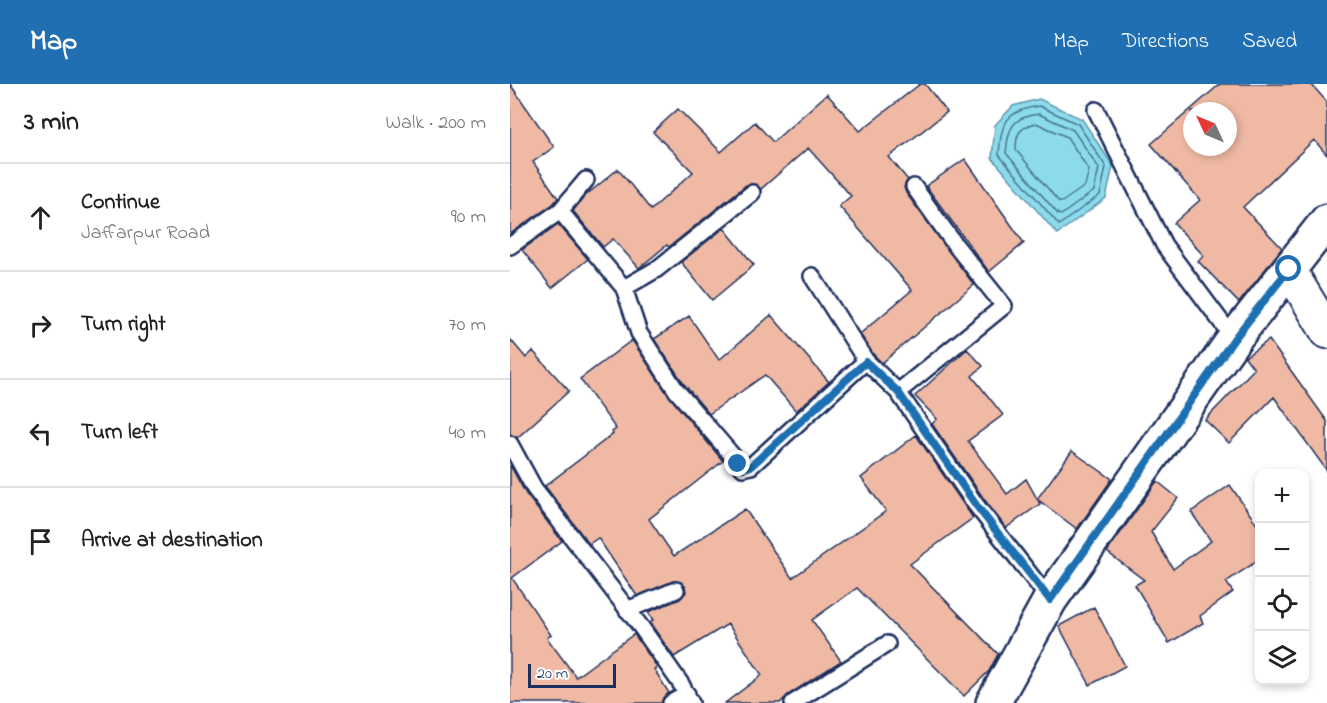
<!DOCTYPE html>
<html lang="en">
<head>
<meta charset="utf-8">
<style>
	:root { --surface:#fff; --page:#f6f6f6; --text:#222; --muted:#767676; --line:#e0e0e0; --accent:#1f6fb2 }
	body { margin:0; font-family:"Indie Flower",sans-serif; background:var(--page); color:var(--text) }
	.controls { position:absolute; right:18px; bottom:18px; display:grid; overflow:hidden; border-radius:12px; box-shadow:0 3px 9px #0003 }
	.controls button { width:54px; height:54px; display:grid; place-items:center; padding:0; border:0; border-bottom:2px solid var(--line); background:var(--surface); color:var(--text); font:30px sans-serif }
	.compass { position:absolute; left:673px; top:18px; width:54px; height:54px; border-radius:50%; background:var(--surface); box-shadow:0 3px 9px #0003; rotate:314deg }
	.scale { position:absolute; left:18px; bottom:15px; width:88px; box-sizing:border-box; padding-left:6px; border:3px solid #1b2f5e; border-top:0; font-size:16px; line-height:21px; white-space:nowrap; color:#1b2f5e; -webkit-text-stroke:4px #fff; paint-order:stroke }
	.stop { position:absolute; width:18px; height:18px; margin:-14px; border:4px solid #1f6fb2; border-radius:50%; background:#fff }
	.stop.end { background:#1f6fb2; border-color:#fff; box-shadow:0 2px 6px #0008 }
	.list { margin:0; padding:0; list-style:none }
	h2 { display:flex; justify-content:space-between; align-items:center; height:78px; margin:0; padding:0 24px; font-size:26px }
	h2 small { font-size:20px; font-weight:400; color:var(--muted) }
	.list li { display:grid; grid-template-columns:39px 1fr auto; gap:18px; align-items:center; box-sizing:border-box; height:108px; padding:0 24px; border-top:2px solid var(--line) }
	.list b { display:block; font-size:22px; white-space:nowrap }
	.list p { margin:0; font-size:20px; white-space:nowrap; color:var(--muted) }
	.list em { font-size:20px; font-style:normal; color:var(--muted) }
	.icon { flex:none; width:33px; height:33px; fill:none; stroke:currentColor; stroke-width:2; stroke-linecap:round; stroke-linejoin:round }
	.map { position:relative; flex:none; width:817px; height:619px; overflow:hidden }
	header { display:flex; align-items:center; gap:36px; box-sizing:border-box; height:84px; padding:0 30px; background:var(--accent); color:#fff }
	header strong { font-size:28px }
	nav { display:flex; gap:33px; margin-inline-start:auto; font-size:21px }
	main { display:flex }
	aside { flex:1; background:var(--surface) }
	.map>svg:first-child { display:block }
	.water { fill:#8cdbea; stroke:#5f96b2; stroke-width:1.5 }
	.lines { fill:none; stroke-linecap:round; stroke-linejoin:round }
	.shore { stroke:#487496; stroke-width:1.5 }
	.building { fill:#efb9a3; stroke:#1b2f5e; stroke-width:1.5; fill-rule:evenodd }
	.lane-casing { stroke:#1b2f5e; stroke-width:20 }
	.street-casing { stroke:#1b2f5e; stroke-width:36 }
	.secondary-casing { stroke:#1b2f5e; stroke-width:38 }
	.lane { stroke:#fff; stroke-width:15 }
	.street { stroke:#fff; stroke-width:32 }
	.secondary { stroke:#fff; stroke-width:33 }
	.route { stroke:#1f6fb2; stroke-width:8 }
</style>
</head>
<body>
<header>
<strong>Map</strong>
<nav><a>Map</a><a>Directions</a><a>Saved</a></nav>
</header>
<main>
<aside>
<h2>3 min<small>Walk · 200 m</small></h2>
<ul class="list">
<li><svg class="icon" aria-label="ahead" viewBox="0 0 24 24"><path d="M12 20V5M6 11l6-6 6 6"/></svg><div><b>Continue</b><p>Jaffarpur Road</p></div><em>90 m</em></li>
<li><svg class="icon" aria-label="right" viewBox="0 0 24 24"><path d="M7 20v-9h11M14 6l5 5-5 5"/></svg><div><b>Turn right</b></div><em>70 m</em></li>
<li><svg class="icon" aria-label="left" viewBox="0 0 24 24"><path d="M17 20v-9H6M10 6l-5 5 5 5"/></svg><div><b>Turn left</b></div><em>40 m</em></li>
<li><svg class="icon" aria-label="arrive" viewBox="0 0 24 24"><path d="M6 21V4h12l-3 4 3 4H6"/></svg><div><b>Arrive at destination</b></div></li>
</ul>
</aside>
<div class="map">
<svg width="817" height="619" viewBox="0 0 817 619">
	<rect width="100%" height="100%" fill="#fff"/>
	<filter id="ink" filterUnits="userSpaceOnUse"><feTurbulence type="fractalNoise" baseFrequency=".0167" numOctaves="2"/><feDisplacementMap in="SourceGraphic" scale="12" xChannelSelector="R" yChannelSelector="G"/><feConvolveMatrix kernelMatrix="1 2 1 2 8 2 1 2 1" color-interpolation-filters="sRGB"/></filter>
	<g filter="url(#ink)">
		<path class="water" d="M529 15 572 35 603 82 596 114 547 150 482 74 485 41 503 22Z"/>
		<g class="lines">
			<path class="shore" d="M529 22 568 40 596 83 590 111 549 141 489 71C491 39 495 27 529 22Z
				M529 30 563 46 589 84 584 107 551 131 548 130 496 69C498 44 502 33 529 30Z
				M526 39 557 53 579 86 575 102 552 118H549L506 66C506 49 509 44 526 39Z"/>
		</g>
		<path class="building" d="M0 0 44 63 23 78 48 114 43 120 0 150Z
			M410 0H415L437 28 379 73 398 96 394 103 396 109 464 201 372 279 364 271 350 250 402 206 329 122 341 112 298 64 251 105 245 100 236 101 159 163 157 161 129 184 103 155 93 163 63 127 75 112 108 85 141 126 183 88 143 48 168 25 211 68 245 38 263 58 317 10 350 47Z
			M710 0H801L817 18V71L804 56 733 123 772 164 729 219 688 177 694 172 664 139 690 116 641 60ZM682 27H718V63H682Z
			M455 75 514 159 479 188 416 102Z
			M48 140 78 175 42 204 12 166Z
			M214 144 244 181 202 216 171 178Z
			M261 231 319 298 286 327 255 291 199 330 174 300 144 255 179 232 209 276Z
			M0 255 16 274 23 267 59 307 7 354 0 350Z
			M122 256 159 312 213 377 139 435 164 472 235 425 282 494 376 427 351 394 406 351 463 434 400 480 488 570 479 587 454 612 347 504 302 536 331 577 278 611 270 619H215L252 591 218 540 164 573 140 539 143 536 138 528 170 515 176 508 175 502 171 498 163 497 127 512 88 454 79 460 35 402 103 350 102 348 106 345 70 295Z
			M759 256 817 337V387L764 313 719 359 695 336 744 285 735 273Z
			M457 265 473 282 462 292 493 331 458 357 497 410 516 395 530 420 496 444 474 415 422 340 427 335 405 312Z
			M562 367 602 395 567 445 527 415Z
			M0 381 16 410 52 457 2 494 41 551 37 554 66 593 124 550 147 583 144 585 159 609 153 614 151 619H0Z
			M647 397 668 414 641 448 663 485 701 457 681 428 720 401 750 445V475L716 498 723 508 690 532 693 539 659 559 625 501 634 496 597 468Z
			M584 523 615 582 580 601 549 542Z"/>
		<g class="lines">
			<g class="lane-casing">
				<path id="lane" d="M586 26 654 161 724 255
					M50 127 114 204 129 249 166 306 233 384 241 382 356 277
					M0 162 50 127 76 96
					M302 192 356 277 388 308 466 421 540 516
					M114 204 147 185 242 109
					M388 308 494 222 446 162 404 103
					M0 360 24 404 131 543 171 600 181 619
					M117 526 166 506
					M161 619 177 610
					M283 619 377 560"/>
			</g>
			<g class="street-casing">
				<path id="street" d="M779 185 817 248"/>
			</g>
			<g class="secondary-casing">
				<path id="secondary" d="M483 619 540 516 724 255 817 137"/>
			</g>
			<use href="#lane" class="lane"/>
			<use href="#street" class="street"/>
			<use href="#secondary" class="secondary"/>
		</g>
	</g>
	<g class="lines" filter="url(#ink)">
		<path class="route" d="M228 380 234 384 241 382 356 278 388 308 466 421 540 516 724 255 779 185"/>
	</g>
</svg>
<div class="controls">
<button>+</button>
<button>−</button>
<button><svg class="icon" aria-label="locate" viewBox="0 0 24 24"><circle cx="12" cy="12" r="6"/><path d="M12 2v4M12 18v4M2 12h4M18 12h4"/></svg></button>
<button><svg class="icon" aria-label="layers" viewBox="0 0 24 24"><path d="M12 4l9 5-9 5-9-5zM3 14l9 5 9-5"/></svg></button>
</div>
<svg class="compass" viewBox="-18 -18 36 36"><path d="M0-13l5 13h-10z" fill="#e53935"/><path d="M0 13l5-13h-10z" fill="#767676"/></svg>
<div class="scale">20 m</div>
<div class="stop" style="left:779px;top:185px"></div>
<div class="stop end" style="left:228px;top:380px"></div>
</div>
</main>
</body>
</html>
